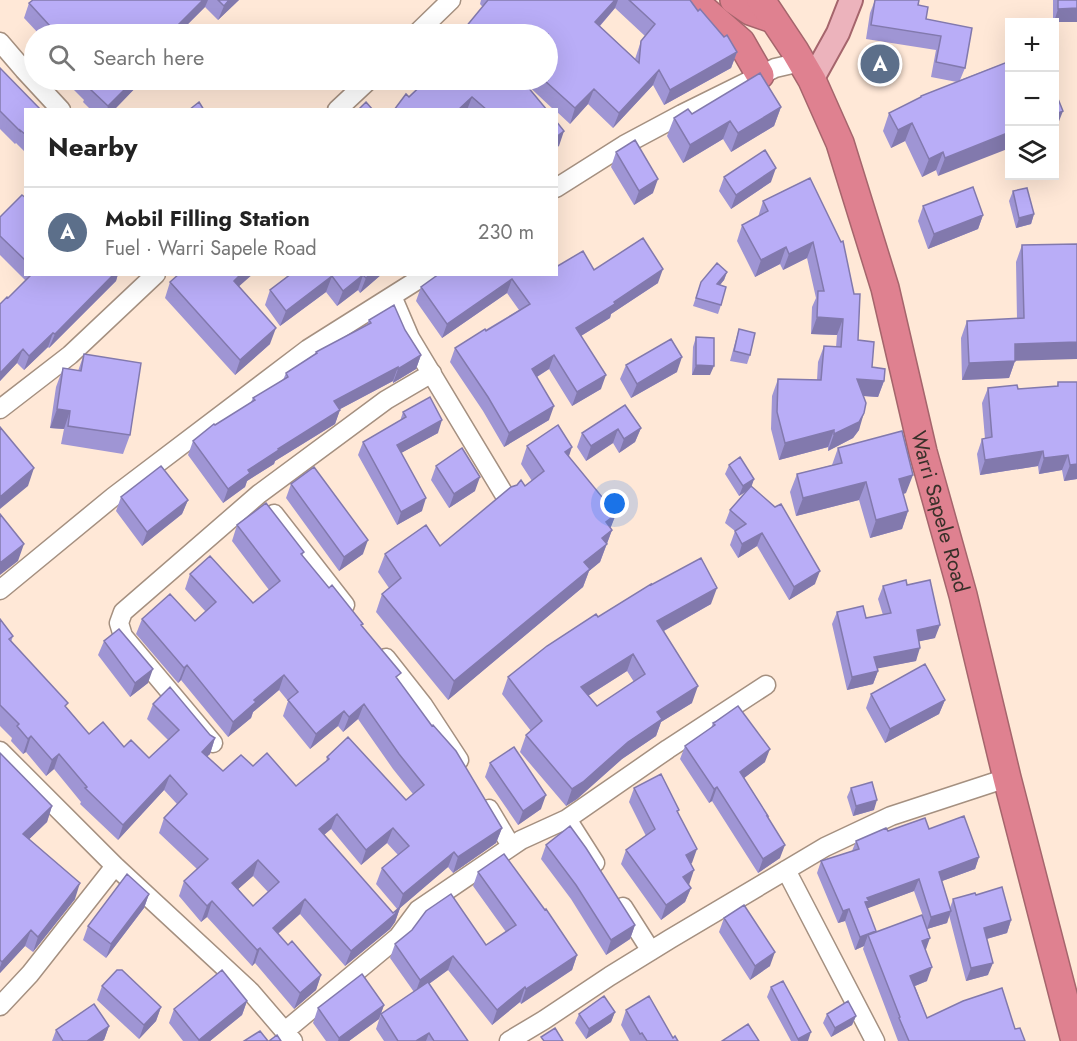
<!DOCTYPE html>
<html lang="en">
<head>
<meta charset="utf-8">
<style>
	:root { --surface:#fff; --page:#f2f2f2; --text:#222; --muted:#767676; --line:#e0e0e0; --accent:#111827 }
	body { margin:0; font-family:Jost,sans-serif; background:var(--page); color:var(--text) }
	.controls { position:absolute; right:18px; top:18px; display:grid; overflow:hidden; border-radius:0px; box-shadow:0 6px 24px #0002 }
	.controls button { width:54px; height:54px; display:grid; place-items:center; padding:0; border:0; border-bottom:2px solid var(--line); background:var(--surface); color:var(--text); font:30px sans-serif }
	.you { position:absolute; left:615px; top:504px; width:21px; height:21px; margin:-15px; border:4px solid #fff; border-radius:50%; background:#1a73e8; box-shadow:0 0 0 9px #1a73e833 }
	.badge { display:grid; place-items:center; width:39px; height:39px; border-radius:50%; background:var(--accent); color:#fff; font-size:20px; font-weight:700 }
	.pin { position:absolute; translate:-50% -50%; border:3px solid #fff; box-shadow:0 2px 6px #0006 }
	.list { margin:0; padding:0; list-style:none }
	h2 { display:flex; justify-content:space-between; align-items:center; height:78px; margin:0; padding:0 24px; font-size:26px }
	h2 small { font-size:20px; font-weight:400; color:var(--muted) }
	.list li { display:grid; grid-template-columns:39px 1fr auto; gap:18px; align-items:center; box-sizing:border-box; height:90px; padding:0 24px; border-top:2px solid var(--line) }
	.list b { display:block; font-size:22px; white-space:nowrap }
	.list p { margin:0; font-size:20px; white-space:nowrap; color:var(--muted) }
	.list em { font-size:20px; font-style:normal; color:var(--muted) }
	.icon { flex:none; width:33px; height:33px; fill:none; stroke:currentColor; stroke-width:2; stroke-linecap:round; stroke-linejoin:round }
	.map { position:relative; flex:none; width:1077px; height:1041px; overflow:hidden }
	.search { position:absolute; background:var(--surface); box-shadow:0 6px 24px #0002; left:24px; top:24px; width:534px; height:66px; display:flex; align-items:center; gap:15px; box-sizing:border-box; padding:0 21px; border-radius:33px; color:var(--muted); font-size:22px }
	.panel { position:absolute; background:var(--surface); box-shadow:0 6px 24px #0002; left:24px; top:108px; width:534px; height:168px; border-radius:0px }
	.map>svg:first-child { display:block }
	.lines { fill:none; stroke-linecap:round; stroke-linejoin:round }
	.minor-casing { stroke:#a59080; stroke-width:21 }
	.major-casing { stroke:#a5656c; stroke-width:26 }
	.highway-casing { stroke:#a5656c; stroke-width:30 }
	.minor { stroke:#fff; stroke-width:18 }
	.major { stroke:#ecb3bc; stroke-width:22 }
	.highway { stroke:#df8190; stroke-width:27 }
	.wall { fill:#9f95d4; fill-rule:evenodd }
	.shaded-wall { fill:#8279ad }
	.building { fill:#b9adf7; stroke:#8279ad; stroke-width:1.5; fill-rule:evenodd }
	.labels { text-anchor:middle; stroke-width:4.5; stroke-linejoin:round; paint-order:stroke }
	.street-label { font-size:21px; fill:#383029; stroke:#fef9f6 }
</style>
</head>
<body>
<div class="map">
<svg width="1077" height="1041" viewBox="0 0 1077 1041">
	<rect width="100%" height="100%" fill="#ffe8d7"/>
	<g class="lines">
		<g class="minor-casing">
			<path id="minor" d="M416 34 451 0
				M0 42 24 70 61 110
				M337 110 369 80
				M556 188 624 145 682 114 775 68 801 62
				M392 296 410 338 504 494
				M0 409 70 355 156 274
				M274 514 345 605
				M0 590 113 497 308 349 427 274
				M386 658 423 705 459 760
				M213 743 123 636 119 623 123 612 259 494 386 400 432 373
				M0 751 115 866 251 992 293 1041
				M489 809 511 846
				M595 863 567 819 668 749 766 685
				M786 870 875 1041
				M623 907 651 951
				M0 1006 30 974 115 866
				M285 1031 398 937 418 910 521 840 567 819
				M509 1041 544 1020 610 976 670 939 825 847 891 816 1007 778"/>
		</g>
		<g class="major-casing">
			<path id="major" d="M812 80 838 33 851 0"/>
		</g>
		<g class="highway-casing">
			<g id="highway">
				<path d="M693 0 741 42 760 75"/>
				<path d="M734 0 750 11 773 19"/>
				<path id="s1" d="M761 0 795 51 812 80 840 143 885 288 923 452 963 595 1007 778 1075 1041"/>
			</g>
		</g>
		<use href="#minor" class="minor"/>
		<use href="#major" class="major"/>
		<use href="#highway" class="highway"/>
	</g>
	<path class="wall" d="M33 0H239L218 20 205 7 178 34H39L24 18 29 3Z
		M481 0H690L698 11 737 52 731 68 664 105 653 85 613 128 588 104 570 124 556 111V110H554L522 80H548L480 4ZM615 8 645 36 641 41 635 59 600 26Z
		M875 0 918 5 926 19 972 28 965 68 960 80 1010 61 938 176 936 170 922 177 905 141 891 148 883 131 889 113 920 98 921 96 957 82 931 77 936 50 866 39 870 13Z
		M1053 0H1077V22H1053Z
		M0 68 26 110V153L16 143 15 144 0 129Z
		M64 80H143L114 110H91L83 102 84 100Z
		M426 80 547 110H394Z
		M781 107 774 126 731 152 723 139 683 163 667 136 674 118 692 114Z
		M616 152 653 193 634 205 611 167Z
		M724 177 771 182 731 209 719 191Z
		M810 178 858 340 872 367 884 381 878 397 863 396 859 430 853 438 828 451V447L779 460 771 429 772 396 778 379 817 380 818 362 824 346 836 347 837 335 811 334 812 307 816 298 807 258 783 270 780 264 755 277 737 241 742 225 758 217 763 201Z
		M1013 191 1034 214 1031 224 1016 228 1009 201Z
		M26 198V274H118L116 281 49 348 48 347 24 370 17 363 0 381V304L8 298 26 281 0 255V217Z
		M923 206 983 215 978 229 928 249 918 221Z
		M1077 244 1015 361 1009 378 962 380 961 338 967 321 1017 319 1016 262 1022 245Z
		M594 270 658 283 611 314 610 318 581 336 601 389 572 406 549 369 537 377 549 420 504 447 483 411 450 362 455 348 519 310 507 293 442 338 416 301 421 287 556 274Z
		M727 272 724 280 720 285 721 305 718 314 693 306 701 282Z
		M290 274H382L360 293 358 290 337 306 326 292 280 326 265 305 270 290Z
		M170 282 239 287 270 344 235 375 165 298Z
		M369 320 405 330 421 355 416 369 393 383V381L340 409 335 424 275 461 274 464 247 481 245 487 223 503 188 455 193 441 251 402 253 398 283 380 286 373 315 354 316 352 367 325Z
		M739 329 750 355 747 364 730 361 736 339Z
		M696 337 710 375H692L693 347Z
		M84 354 130 435 123 454 61 444 64 429 50 428 56 387 63 368 78 371Z
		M626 365 677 372 631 398 620 379Z
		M1058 382H1077V479L1064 481 1062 470 1039 474 1038 466 980 475 977 454 982 439H985L982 403 988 388 1018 389 1057 386Z
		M625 405 641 428 635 442 619 453 613 443 586 461 577 447 582 433Z
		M403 412 438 433 401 453 422 511 397 525 358 455 363 442 400 421Z
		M527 446 569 457 616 514 610 528 612 530 600 562 589 571 583 587 448 700 376 612 382 594 389 588 378 572 385 554 440 546 532 481 521 464Z
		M838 448 906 493 903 494 908 511 902 529 870 538 859 500 796 516 790 492 797 474 832 465Z
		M729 465 754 479 751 486 815 584 789 600 757 546 738 558 730 545 735 531 725 523 730 510 747 491 739 496 725 474Z
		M436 466 475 491 449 508 431 480Z
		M291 484 363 554 339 571 286 498Z
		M121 497 188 500 182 514 142 546 116 511Z
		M237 525 304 552 302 556 362 626 398 680 502 828 496 843 453 873 448 867 400 908 395 922 390 929 345 966 300 914 278 934 288 945 321 975 316 990 294 1009 255 963 252 966 207 917 201 922 179 896 184 881 197 869 159 833 164 818 177 804 164 790 118 840 80 804 81 802 54 769 46 776 26 752 23 754 11 741 12 738 0 726V619L13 636 11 642 89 734 149 758 168 740 147 719 153 704 215 738 210 754 207 756 223 771 253 766 296 786 326 762 327 757 406 800 413 794 393 769 358 719 343 732 338 726 310 749 283 716 288 701 279 690 253 712 251 718 228 737 181 680 178 683 136 634 142 619 195 621 206 612 185 589 190 574 253 603 269 590 232 541ZM331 829 361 865 387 843 398 855 382 868 376 884 398 910 393 913 324 835ZM253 876 268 892 253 906 238 889Z
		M651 585 711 604 664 631 692 703 661 722 656 736 622 759 577 799 566 806 520 752 526 735 531 731 502 694 508 677 598 617ZM627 671 634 682 597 706 588 696Z
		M907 585 935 638 919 641 916 661 877 668 878 671 873 684 847 690 832 624 837 612 866 618 883 615 878 599 883 586Z
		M104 641 148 683 130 697 98 655Z
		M871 694 945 700 939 714 885 743 866 708Z
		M713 723 765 762 744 778 768 816V817L780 858 758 873 712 801 709 803 680 759 685 746 711 728Z
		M0 753 52 806 47 822 29 839 75 899 33 952 25 946 0 973Z
		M490 763 541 809 518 825 485 777Z
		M634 788 679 810 678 812 692 863 690 864 688 885 691 888 685 902 661 920 621 864 626 850 646 836 629 802Z
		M851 788 874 810 853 816 847 797Z
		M929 829 979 857 975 869 942 881 950 908 953 899 976 895 1011 920 1007 933 987 939 988 975 966 981 949 915 947 923 927 929 926 951 927 981 915 986 927 1018 1015 1029 1025 1041H898L863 949 864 946 855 950 845 921 838 923 817 873 821 861 852 851 856 841 888 831ZM914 891 923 916 875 933 876 931 867 908Z
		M546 845 635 925 630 939 606 955 571 899 541 859Z
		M478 872 577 955 572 970 521 1004 520 1002 492 1025 448 970 429 984 468 1041H384L376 1029 381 1014 414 992 390 958 395 944 486 945 506 932 473 886Z
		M149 894 144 908 106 958 83 940 88 926Z
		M724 918 770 966 750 980 719 932Z
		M102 986 161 1007 156 1021 139 1039 97 1000Z
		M771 987 808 1041H791L767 997Z
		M247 1001 242 1015 210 1041H183L169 1023 174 1009Z
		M384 1005 379 1019 349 1041H326L313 1023 318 1008Z
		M626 1010 673 1038 678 1041H630L621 1025Z
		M615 1012 611 1022 586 1039 575 1023 579 1014Z
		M827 1014 856 1016 852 1025 831 1037 823 1023Z
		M109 1026 104 1040 102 1041H52L56 1030Z"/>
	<path class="shaded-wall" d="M203 0H208L205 7 178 34H169Z
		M229 0H239L218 20 224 6Z
		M615 0H618L615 8 590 37 595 22Z
		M1077 8V22H1054L1058 9Z
		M737 52 731 68 664 105 670 90Z
		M659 70 653 85 613 128 619 113Z
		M134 80H143L114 110H107L108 106Z
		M594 89 588 104 570 124 575 108Z
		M472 97 467 110H458Z
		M781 107 774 126 731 152 738 133Z
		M1063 111 1056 129 1054 130V115Z
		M730 121 723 139 683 163 690 145Z
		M912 123 905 141 891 148 898 130Z
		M564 131 559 146 556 148V137Z
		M1010 132V148L938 176 945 158Z
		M943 152 936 170 922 177 929 159Z
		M776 168 771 182 731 209 736 195Z
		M658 179 653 193 634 205 639 191Z
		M1034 214 1031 224 1016 228 1019 218Z
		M983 215 978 229 928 249 934 234Z
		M813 242 807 258 783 270 789 254Z
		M786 247 780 264 755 277 761 260Z
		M663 269 658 283 611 314 610 318 571 342 576 328 614 302Z
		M727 272 724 280 714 292 717 284Z
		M114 274H118L116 281 49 348 55 334Z
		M241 274H253L228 296 234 281Z
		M370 274H382L360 293 366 278Z
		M363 275 358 290 337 306 343 291Z
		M332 276 326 292 280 326 286 311Z
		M512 279 507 293 442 338 447 324Z
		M817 317 843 319 837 335 811 334Z
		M276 328 270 344 235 375 240 360Z
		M53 333 48 347 24 370 29 356Z
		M1077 342V359L1008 361 1015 344Z
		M23 349 17 363 0 381V373Z
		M421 355 416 369 393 383 398 369Z
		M554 355 549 369 527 383 532 369Z
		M682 357 677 372 631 398 637 384Z
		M1015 361 1009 378 962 380 969 363Z
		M696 365 714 366 710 375H692Z
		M398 367 393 381 329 415 334 401Z
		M606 375 601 389 572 406 577 392Z
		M857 379 884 381 878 397 851 395Z
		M554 406 549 420 504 447 509 433Z
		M57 409 70 411 64 429 50 428Z
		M340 410 335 424 275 461 274 464 247 481 245 487 223 503 228 489 248 470 278 449Z
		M864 413 859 430 853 438 828 451 834 434Z
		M442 420 438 433 392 458 397 445Z
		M641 428 635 442 619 453 624 439Z
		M618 429 613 443 586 461 591 446Z
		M834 430 828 447 779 460 785 443Z
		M572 447 566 465 565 452Z
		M1043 451 1038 466 980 475 985 460Z
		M1068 455 1062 470 1039 474 1044 458Z
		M1077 464V479L1064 481 1070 465Z
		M34 468 28 486 0 509V497Z
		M913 475 906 493 893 497 899 479Z
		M480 477 475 491 449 508 454 494Z
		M754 479 751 488 739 496 743 486Z
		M866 482 859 500 796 516 803 498Z
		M426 498 422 511 397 525 401 512Z
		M188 500 182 514 142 546 147 532Z
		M908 511 902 529 870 538 876 520Z
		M616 514 609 532 612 530 600 562 589 571 583 587 448 700 454 681 584 562 606 522Z
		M762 533 757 546 738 558 742 544Z
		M368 540 363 554 339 571 344 557Z
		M24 544 18 561 0 575V563Z
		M820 571 815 584 789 600 794 587Z
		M717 588 711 604 651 638 657 621Z
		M940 625 935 638 912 643 917 630Z
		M920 648 916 661 870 670 874 657Z
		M633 654 627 671 575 704 581 687Z
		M187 665 181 680 178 683 184 668Z
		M153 669 148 683 130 697 135 683Z
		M878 671 873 684 847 690 852 677Z
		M284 675 279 690 253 712 251 718 228 737 233 722 254 700Z
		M698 686 692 703 661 722 656 736 622 759 577 799 566 806 572 789 657 712Z
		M945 700 939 714 885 743 890 729Z
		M364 704 358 719 343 732 349 717Z
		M344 711 338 726 310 749 316 734Z
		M31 736 26 752 23 754 28 739Z
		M215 738 210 754 196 767 202 752Z
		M770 749 765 762 735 785 740 772Z
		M59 754 54 769 46 776 52 760Z
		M170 775 164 790 118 840 123 825Z
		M717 787 712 801 709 803 714 789Z
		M546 795 541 809 518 825 523 811Z
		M877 800 874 810 853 816 856 806Z
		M52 806 47 822 18 850 23 834Z
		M337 814 331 829 313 844 319 829Z
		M393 828 387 843 361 865 366 850Z
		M502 828 496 843 453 873 458 857Z
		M785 845 780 858 758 873 763 859Z
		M697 849 692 863 681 869 686 855Z
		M454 852 448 867 400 908 395 922 390 929 345 966 351 951 398 910 403 894Z
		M979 857 975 869 934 884 939 872Z
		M258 860 253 876 227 899 232 883Z
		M694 870 689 885 677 891 683 877Z
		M919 879 914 891 866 909 861 915 867 898Z
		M80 883 75 899 33 952 38 937Z
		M691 888 685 902 661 920 666 905Z
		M149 894 144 908 106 958 111 944Z
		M305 899 300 914 267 943 273 928Z
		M212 901 207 917 201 922 207 906Z
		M849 909 845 921 838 923 843 911Z
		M951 911 947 923 927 929 931 917Z
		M1011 920 1007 933 979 941 984 928Z
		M635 925 630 939 606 955 611 940Z
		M31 930 25 946 0 973V967L2 962Z
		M876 931 871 944 868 935 864 946 855 950 860 937Z
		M930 938 925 952 922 941Z
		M260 948 255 963 252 966 257 950Z
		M775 952 770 966 750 980 755 966Z
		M577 955 572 970 521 1004 526 989Z
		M453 956 448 970 415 994 420 980Z
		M993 963 988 975 966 981 971 968Z
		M932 967 927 981 905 990 910 976Z
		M321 975 316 990 294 1009 300 993Z
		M525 987 520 1002 492 1025 497 1010Z
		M247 1001 242 1015 210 1041H198Z
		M384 1005 379 1019 349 1041H338L339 1038Z
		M161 1007 156 1021 139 1039 144 1025Z
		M615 1012 611 1022 586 1039 589 1029Z
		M856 1016 852 1025 831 1037 835 1028Z
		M109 1026 104 1040 102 1041H87Z
		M811 1032 808 1041H798V1039Z
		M429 1033 426 1041H416Z"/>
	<path class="building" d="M33 0H203L169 34H50L46 30 50 26 29 3Z
		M218 0H229L224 6Z
		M488 0H615L595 22 639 63 641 41 655 24 629 0H690L698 11 700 9 724 37 727 35 737 52 670 90 659 70 619 113 594 89 575 108 544 80H548V34H460Z
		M875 0H919L918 5 928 7 926 19 972 28 965 68 936 62 941 36 871 25Z
		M1058 0H1077V8L1058 9Z
		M1010 61V132L945 158 943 152 929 159 912 123 898 130 889 113 921 97V96Z
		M0 68 41 110H26V135L20 130V131L0 111Z
		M760 73 781 107 738 133 730 121 690 145 674 118 688 109 692 114Z
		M84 80H134L108 106 89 88 90 86Z
		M427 80H522L547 110H487L472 97 458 110H394L406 94 409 97Z
		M1054 89 1063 111 1054 115Z
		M199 102 204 110H189Z
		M366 102 373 110H358Z
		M556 121 564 131 556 137Z
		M635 140 658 179 639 191 616 152Z
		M765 150 776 168 736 195 724 177Z
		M810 178 841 242 843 241 854 294H860L858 340 874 342 872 367 885 369 884 381 857 379 866 403 864 413 859 422 834 434V430L785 443 777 412 778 379 821 380 824 346 841 347 843 319 817 317 818 291H824L813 242 789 254 786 247 761 260 742 225 768 211 763 201Z
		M973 187 983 215 934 234 923 206Z
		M1027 188 1034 214 1019 218 1013 191Z
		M22 195 26 198V261L0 236V217Z
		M643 238 663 269 614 302 615 304 576 328 606 375 577 392 554 355 532 369 554 406 509 433 488 397 455 348 485 329 486 331 530 304 512 279 447 324 421 287 439 274H556V267L583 251 594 270Z
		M1077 244V342L1015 344V361L969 363 967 321 1024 318 1022 245Z
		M717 263 727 272 717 284 726 287 721 305 696 298 701 282Z
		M32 274H114L55 334 53 333 29 356 23 349 0 373V304L7 297 8 298Z
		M179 274H241L234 281 276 328 240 360 170 282Z
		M291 274H370L366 278 363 275 343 291 332 276 286 311 270 290Z
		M394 305 405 330 421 355 398 369V367L334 401 340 410 278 449 279 450 248 470 250 473 228 489 193 441 214 424 215 425 255 400 253 398 288 377 286 373 317 353 316 352 371 323 369 320Z
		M739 329 755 333 750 355 734 351Z
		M696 337 714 338V366L696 365Z
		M671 339 682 357 637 384 626 365Z
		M84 354 141 363 130 435 68 426 70 411 57 409 63 368 81 371Z
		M1058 382H1077V464L1070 465 1068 455 1044 458 1043 451 985 460 982 439 992 437 988 388 1017 385 1018 389 1058 386Z
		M430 397 442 420 397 445 426 498 401 512 363 442 406 417 403 412Z
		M625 405 641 428 624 439 618 429 591 446 582 433Z
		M558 425 572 447 565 452 616 514 606 522 612 530 602 538 607 544 584 562 590 569 454 681 382 594 401 578 385 554 426 525 440 546 511 487 517 485 521 480 525 486 544 471 527 446Z
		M0 427 34 468 0 497Z
		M902 431 913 475 899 479 908 511 876 520 866 482 803 498 797 474 842 463 838 448Z
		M462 448 480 477 454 494 436 466Z
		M740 457 754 479 743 486 729 465Z
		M161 466 188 500 147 532 121 497Z
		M314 467 368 540 344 557 291 484Z
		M751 486 775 507 781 504 820 571 794 587 762 533 742 544 735 531 746 524 730 510Z
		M266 503 304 552 301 554 329 588 332 585 363 624 361 625 401 673 396 677 432 726 433 725 456 751 502 828 458 857 454 852 403 894 382 868 409 846 393 828 366 850 337 814 319 829 393 913 400 907 395 914 351 951 305 899 273 928 288 945 292 941 321 975 300 993 260 948 257 950 212 901 207 906 184 881 208 859 164 818 187 794 170 775 123 825 85 788 87 787 59 754 52 760 31 736 28 739 17 726 19 724 0 705V619L13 636 9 639 68 703 65 706 89 734 103 722 124 747 131 740 149 758 179 730 153 704 170 687 210 735 215 738 202 752 223 771 241 755 253 766 267 753 296 786 329 759 327 757 348 737 406 800 424 785 399 754 364 704 349 717 344 711 316 734 288 700 298 692 284 675 254 700 256 702 233 722 187 665 184 668 142 619 170 594 195 621 216 602 190 574 210 556 253 603 280 581 237 525ZM258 860 279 882 253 906 232 883Z
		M0 514 24 544 0 563Z
		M701 558 717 588 657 621 698 686 657 712 662 719 628 742 583 782 572 789 526 735 542 721 508 677 547 646 596 614 598 617 651 584V585ZM633 654 645 674 597 706 581 687Z
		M906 580 907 585 930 580 940 625 917 630 920 648 874 657 878 671 852 677 837 612 863 606 866 618 891 613 883 586Z
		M119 629 153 669 135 683 104 641Z
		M925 664 945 700 890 729 871 694Z
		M738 706 770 749 740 772 768 816H767L785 845 763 859 717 787 714 789 685 746 715 725 713 723 715 722Z
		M514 747 546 795 523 811 490 763Z
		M0 753 52 806 23 834 80 883 38 937 31 930 2 962 0 960Z
		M661 774 679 810 677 811 697 849 686 855 694 870 683 877 691 888 666 905 626 850 655 829 634 788Z
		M872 782 877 800 856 806 851 788Z
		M964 816 979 857 939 872 951 911 931 917 919 879 867 898 869 901 865 902 876 931 860 937 849 909 843 911 821 861 859 849 856 841 886 828 888 831 925 818 929 829Z
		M570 826 586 848 635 925 611 940 576 885 546 845Z
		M504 854 545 910 546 909 577 955 526 989 525 987 497 1010 453 956 420 980 395 944 412 930 426 911 451 894 486 945 516 925 478 872Z
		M127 874 149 894 111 944 88 926Z
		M1002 887 1011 920 984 928 993 963 971 968 953 899 975 893 976 895Z
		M744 905 775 952 755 966 724 918Z
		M922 915 930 938 922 941 932 967 910 976 927 1018 963 1001 1002 988 1015 1029 1020 1028 1025 1041H909L899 1018 900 1017 868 935Z
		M117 970H122L161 1007 144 1025 102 986Z
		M222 970 247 1001 199 1040 174 1009Z
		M362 974 384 1005 339 1038 318 1008Z
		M783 981 811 1032 798 1039 771 987Z
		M428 982 468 1041H434L429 1033 416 1041H398L381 1014Z
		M604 996 615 1012 589 1029 579 1014Z
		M649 996 673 1038 675 1036 678 1041H647L642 1033 640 1034 626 1010Z
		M848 1001 856 1016 835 1028 827 1014Z
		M94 1004 109 1026 87 1041H63L56 1030Z
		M748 1024 759 1041H722Z
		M555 1028 563 1041H544L541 1037Z
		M260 1031 268 1041H244Z
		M277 1035 281 1041H269Z"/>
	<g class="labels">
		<g class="street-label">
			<text dy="7" stroke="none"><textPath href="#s1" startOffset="546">Warri Sapele Road</textPath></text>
		</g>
	</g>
</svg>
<div class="controls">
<button>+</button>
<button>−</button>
<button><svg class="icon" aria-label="layers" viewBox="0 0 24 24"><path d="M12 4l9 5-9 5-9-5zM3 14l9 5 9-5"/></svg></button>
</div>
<div class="you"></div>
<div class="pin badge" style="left:880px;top:64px;background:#5c6f8a">A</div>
<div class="search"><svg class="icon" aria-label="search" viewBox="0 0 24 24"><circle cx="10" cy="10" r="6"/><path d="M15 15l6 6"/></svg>Search here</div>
<section class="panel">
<h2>Nearby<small></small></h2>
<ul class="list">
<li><span class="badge" style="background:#5c6f8a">A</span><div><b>Mobil Filling Station</b><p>Fuel · Warri Sapele Road</p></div><em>230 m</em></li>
</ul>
</section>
</div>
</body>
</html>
